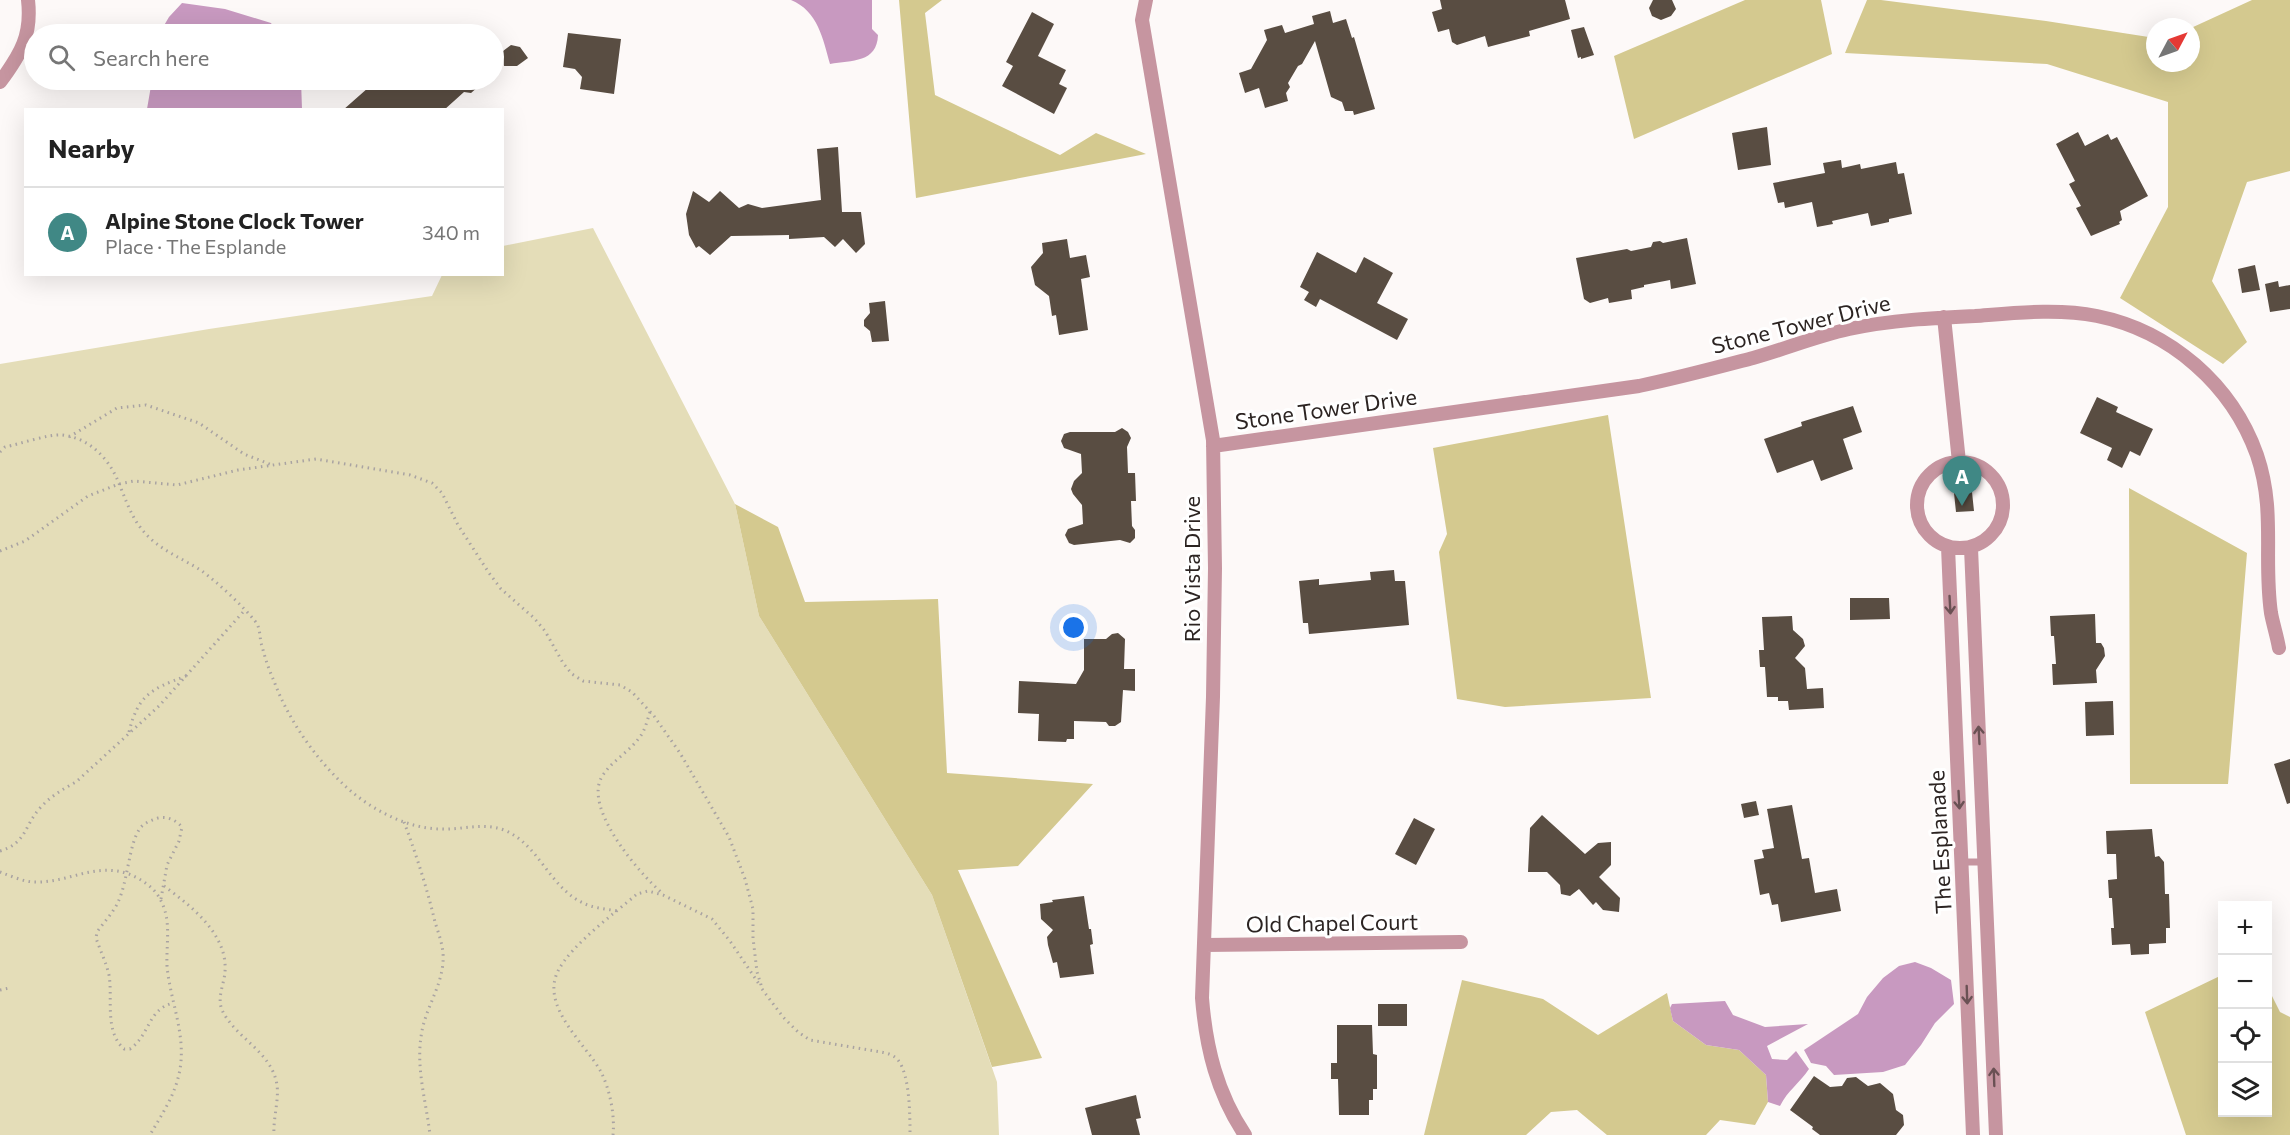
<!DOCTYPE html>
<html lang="en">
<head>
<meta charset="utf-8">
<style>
	:root { --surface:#fff; --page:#f2f2f2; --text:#222; --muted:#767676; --line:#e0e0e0; --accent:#408885 }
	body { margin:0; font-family:Commissioner,sans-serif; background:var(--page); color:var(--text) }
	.controls { position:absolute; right:18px; bottom:18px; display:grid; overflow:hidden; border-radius:0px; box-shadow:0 6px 24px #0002 }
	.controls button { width:54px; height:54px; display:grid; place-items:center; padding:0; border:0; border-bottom:2px solid var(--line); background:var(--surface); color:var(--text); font:30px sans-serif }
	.compass { position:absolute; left:2146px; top:18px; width:54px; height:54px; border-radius:50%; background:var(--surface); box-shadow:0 6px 24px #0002; rotate:49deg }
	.you { position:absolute; left:1074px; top:628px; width:21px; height:21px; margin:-15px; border:4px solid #fff; border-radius:50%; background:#1a73e8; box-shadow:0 0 0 9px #1a73e833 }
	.badge { display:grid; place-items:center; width:39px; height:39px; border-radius:50%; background:var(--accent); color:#fff; font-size:20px; font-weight:700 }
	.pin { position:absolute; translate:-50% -50px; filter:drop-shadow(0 2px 3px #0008) }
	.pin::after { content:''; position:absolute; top:32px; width:21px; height:18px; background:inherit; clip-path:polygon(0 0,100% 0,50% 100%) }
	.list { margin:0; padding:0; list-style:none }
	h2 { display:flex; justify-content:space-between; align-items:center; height:78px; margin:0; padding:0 24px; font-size:26px }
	h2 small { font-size:20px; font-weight:400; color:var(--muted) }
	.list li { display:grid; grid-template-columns:39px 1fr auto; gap:18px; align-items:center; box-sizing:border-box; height:90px; padding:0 24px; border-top:2px solid var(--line) }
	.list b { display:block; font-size:22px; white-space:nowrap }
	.list p { margin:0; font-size:20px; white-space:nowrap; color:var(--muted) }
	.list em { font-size:20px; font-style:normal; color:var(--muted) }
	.icon { flex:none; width:33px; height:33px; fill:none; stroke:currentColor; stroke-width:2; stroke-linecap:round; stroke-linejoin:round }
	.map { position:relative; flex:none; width:2290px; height:1135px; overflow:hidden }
	.search { position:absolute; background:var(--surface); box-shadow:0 6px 24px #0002; left:24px; top:24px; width:480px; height:66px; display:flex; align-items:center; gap:15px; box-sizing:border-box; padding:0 21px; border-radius:33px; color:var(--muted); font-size:22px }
	.panel { position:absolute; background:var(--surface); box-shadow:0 6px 24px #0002; left:24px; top:108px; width:480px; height:168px; border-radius:0px }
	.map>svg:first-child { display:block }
	.green { fill:#e4ddb8 }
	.forest { fill:#d4c98f }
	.water { fill:#c899c0 }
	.building { fill:#594d42 }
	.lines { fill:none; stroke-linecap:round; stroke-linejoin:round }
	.path { stroke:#a9a3a2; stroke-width:3; stroke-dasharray:1.5 4.5; stroke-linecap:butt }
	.service { stroke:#c695a0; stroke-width:7 }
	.minor { stroke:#c695a0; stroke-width:14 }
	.oneway { stroke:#6a5154 }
	.labels { text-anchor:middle; stroke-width:6; stroke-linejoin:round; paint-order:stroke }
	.street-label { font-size:22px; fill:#2c2422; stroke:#fff }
</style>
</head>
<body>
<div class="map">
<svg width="2290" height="1135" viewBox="0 0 2290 1135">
	<rect width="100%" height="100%" fill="#fdf9f8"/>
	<path class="green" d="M593 228 735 504 759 616 932 895 997 1082 999 1135H0V364L209 329 432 296 442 275 502 274 503 246Z"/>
	<path class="forest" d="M899 0H942L925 13 935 95 1060 155 1096 133 1146 154 916 198Z
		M1745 0H1821L1832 54 1634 139 1614 56Z
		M1867 0H1881L2046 21 2155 38V63H2191V28L2252 0H2290V171L2247 182 2212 281 2247 342 2223 364 2120 298 2168 207V102L2047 64 1845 53Z
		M1608 415 1651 698 1505 707 1457 699 1439 552 1447 534 1433 448Z
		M2129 488 2247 553 2228 784H2130Z
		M735 504 778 527 805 602 938 599 947 773 1093 784 1018 866 958 870 1042 1058 992 1067 932 895 759 616Z
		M2222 975V1112H2268V988L2280 1012 2290 1017V1135H2186L2145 1012Z
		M1462 980 1543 999 1598 1035 1667 993 1673 1021 1706 1045 1739 1050 1766 1075 1768 1102 1755 1125 1720 1120 1706 1135H1607L1577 1110 1551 1112 1526 1135H1424Z"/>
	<path class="water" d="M791 0H872V29L878 35C877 63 852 60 830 64 823 39 818 11 791 0Z
		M182 3 225 9 271 23 277 34H159L169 17Z
		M152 80H301L302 109H147Z
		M1915 962 1931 968 1951 980 1954 1004 1935 1023 1921 1045 1905 1065 1883 1072 1834 1075 1826 1066 1811 1063 1804 1050 1858 1014 1867 997 1883 978 1899 966Z
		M1725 1001 1733 1015 1765 1027 1808 1024 1767 1046 1772 1059 1787 1060 1796 1051 1809 1069C1799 1084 1788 1090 1780 1106L1768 1102 1766 1075 1739 1050 1706 1045 1673 1021 1670 1008 1672 1004Z"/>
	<path class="building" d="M1440 0H1565L1570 19 1529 31 1530 36 1488 47 1485 36 1457 45 1452 42 1449 29 1438 32 1432 12 1442 9Z
		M1653 0H1672L1676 9 1671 16 1661 20 1652 16 1649 8Z
		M1330 11 1333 23 1346 19 1352 38 1354 37 1375 109 1354 115 1353 111H1345L1342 102 1331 97 1315 41 1302 64 1298 66 1288 83 1290 87 1286 93 1288 101 1265 108 1259 88 1245 93 1239 73 1251 69 1267 40 1264 30 1282 25 1285 33 1314 24 1312 16Z
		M1032 12 1054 24 1038 56 1066 70 1059 84 1067 88 1054 114 1002 86 1013 66 1006 62Z
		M1584 27 1594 55 1581 59V57L1578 58 1571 30Z
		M568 33 621 39 614 94 580 89 582 77 575 69 563 67Z
		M511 45 520 47 528 58 517 66H504L503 51Z
		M377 80H486L471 93 464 92 444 110H343Z
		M1767 127 1771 165 1738 170 1732 133Z
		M2078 132 2085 146 2108 134 2111 140 2117 137 2148 196 2120 211 2122 220 2119 222 2120 224 2091 236 2076 208 2081 206 2069 184 2075 181 2056 144Z
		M838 147 842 212H861L865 244 856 253 843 239 835 247 824 237 789 239V235L731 236 710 255 699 246 696 248 689 235 686 214 693 191 709 202 720 191 739 208 748 204 762 208 821 200 817 149Z
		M1841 160 1842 168 1860 164 1861 169 1896 162 1898 174 1904 173 1912 214 1889 219V222L1871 226 1868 213 1832 221 1833 224 1817 227 1812 202 1785 208 1784 202 1778 203 1773 183 1825 173 1823 163Z
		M1687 238 1696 284 1671 289 1670 280 1644 285V287L1631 290 1632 299 1609 303 1608 298 1590 303 1584 299 1576 258 1627 249 1631 251 1651 247 1653 242 1660 241 1663 243Z
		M1067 239 1070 258 1086 255 1090 277 1081 279 1088 330 1059 335 1056 315 1052 316 1049 296 1035 285 1031 267 1043 253 1042 243Z
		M1317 252 1356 273 1364 257 1393 273 1377 303 1408 319 1397 340 1320 299 1316 307 1304 300 1309 292 1300 287Z
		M2255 265 2260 290 2242 293 2238 269Z
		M2278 281 2279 287 2290 285V309L2270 312 2265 284Z
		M885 301 889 341 872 342 870 331 864 326V320L870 313 869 303Z
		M2097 397 2118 407 2116 412 2153 429 2140 456 2130 451 2122 468 2107 460 2112 448 2080 433Z
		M1853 406 1862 432 1843 439 1853 469 1821 481 1813 460 1777 473 1764 439 1802 426 1801 422Z
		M1122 428 1128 432 1131 438 1127 447 1128 473H1135L1136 501H1131L1132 526 1135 530V538L1130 543 1120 540 1074 545 1069 543 1065 535 1068 529 1083 524 1082 505 1073 494 1071 489 1074 481 1082 473 1081 454 1064 448 1061 441 1064 434 1070 432H1115Z
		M1972 492 1974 511 1956 512 1954 493Z
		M1394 570 1395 581H1405L1409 625 1309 634 1308 623H1303L1299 581 1319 579V585L1371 580 1370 572Z
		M1850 598H1889L1890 619 1850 620Z
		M2095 614 2096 643H2101L2104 648 2105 656 2096 670 2097 683 2053 685 2052 664H2056L2054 636H2051L2050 616Z
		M1792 616 1793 630 1803 639 1805 646 1795 658 1805 668 1807 689 1823 688 1824 708 1789 710 1788 701H1778V697H1767L1765 667H1760L1759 650H1764L1762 617Z
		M1118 633 1125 639 1124 669H1135V691L1123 690 1121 722 1115 726H1109L1106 722 1074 721V739H1067L1066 742 1038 741 1039 714 1018 713 1019 681 1076 684 1084 670V639H1106L1112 634Z
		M2113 701 2114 735 2086 736 2085 702Z
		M2290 759V803L2287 804 2274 764Z
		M1756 801 1759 815 1744 818 1741 804Z
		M1792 805 1802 859 1809 858 1815 893 1837 889 1841 911 1781 922 1778 904 1772 905 1769 893 1760 895 1754 860 1764 858 1762 850 1774 848 1767 809Z
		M1542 815 1585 854 1598 843 1611 842V865L1599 877 1620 898 1619 912 1603 910 1596 902 1593 905 1579 889 1570 896 1561 894 1560 885 1547 872H1528L1530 828Z
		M1414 818 1435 829 1416 865 1395 854Z
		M2152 829 2155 857 2159 856 2164 862 2165 894H2169L2170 928H2166V943L2149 944V954L2131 955 2130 944 2112 945 2111 928H2114L2112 898H2109L2108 880 2117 879 2116 854H2107L2106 831Z
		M1084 896 1089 929H1091L1093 944 1090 945 1094 974 1060 978 1057 962 1053 963 1048 945 1047 937 1053 930 1041 919 1040 904 1053 902 1052 900Z
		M1378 1004H1407V1026H1378Z
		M1337 1025H1372L1373 1054 1377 1055V1089H1373V1100H1369V1115H1339L1338 1079H1331V1063H1337Z
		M1814 1076 1830 1087 1842 1086 1847 1078 1856 1077 1868 1086 1880 1083 1893 1094 1896 1110 1903 1115 1904 1125 1896 1135H1820L1812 1129 1813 1127 1790 1110Z
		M1136 1095 1141 1118 1136 1119 1140 1135H1092L1085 1108Z"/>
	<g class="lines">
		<path class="path" d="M69 437 117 408 146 405 199 423 244 454 272 465
			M0 452 5 447C20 444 48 434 62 435 91 438 111 461 120 486 129 508 134 524 152 540 167 553 185 560 202 571 218 583 242 605 255 621 261 628 259 637 262 646 265 658 269 670 274 681 287 717 313 755 341 782 366 807 406 829 441 829 463 830 482 822 504 830 539 844 549 887 583 903 593 908 606 909 618 911
			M0 551 25 541 88 496 119 484 134 481 177 485 238 470 316 459 410 475 432 483 442 493 458 525 489 573 501 589 534 618 545 631 563 663 572 674 583 681 620 685 632 692 654 716 680 753 729 837 745 879 753 909V938L757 972 762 988
			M650 712C647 721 645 731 639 738 629 752 613 760 603 775 581 806 639 873 662 893
			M129 732C138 695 151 689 186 676
			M404 822C416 854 427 888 435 922 438 932 442 942 443 953 445 982 427 1004 422 1031 415 1066 426 1100 430 1135
			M0 851C27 843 24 825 41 807 51 796 63 789 76 782L159 706 244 611
			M0 872C11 876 24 882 35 882 68 883 95 862 129 874 141 879 154 887 160 899 172 920 166 943 167 966 170 1000 186 1034 180 1069 176 1094 162 1114 150 1135
			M164 886C191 906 228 934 225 972 224 985 216 999 223 1012 237 1039 272 1052 277 1085 279 1101 273 1118 274 1135
			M161 899 167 865 179 841 182 827C176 820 167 816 158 818 152 820 146 822 141 827 129 841 128 882 118 902 113 913 104 922 97 932L96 938C100 950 106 962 109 975 113 998 104 1031 124 1049H130C150 1035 148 1008 174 1003
			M762 989 783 1017 798 1032 810 1040 881 1052C887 1053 894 1055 898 1060 910 1075 910 1116 910 1135
			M0 990 9 988
			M613 1135C615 1115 610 1090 601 1072 586 1044 540 1007 558 971 571 945 615 913 637 894L648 891 663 895 712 919 730 941 759 984"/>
		<path class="service" d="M1962 862H1985"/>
		<path class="minor" d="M1146 0 1142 20 1213 440 1215 568 1213 697 1202 998C1206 1048 1217 1093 1245 1135
			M0 82C21 54 32 35 28 0
			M1944 317 1959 462
			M1213 446 1639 386C1678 378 1715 368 1753 358 1785 349 1817 336 1849 329 1892 320 1932 318 1975 316 2014 313 2058 308 2097 316 2171 331 2232 385 2257 455 2276 511 2263 557 2271 613 2273 624 2277 636 2279 648
			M1917 505a43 43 0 1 1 86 0a43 43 0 1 1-86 0Z
			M1948 547 1973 1135
			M1971 548 1996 1135
			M1205 945 1461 942"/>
	</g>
	<defs><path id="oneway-shaft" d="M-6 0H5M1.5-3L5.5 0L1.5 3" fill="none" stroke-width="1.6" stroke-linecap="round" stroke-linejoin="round" transform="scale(1.5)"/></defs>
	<g class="oneway">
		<use href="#oneway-shaft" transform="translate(1950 605) rotate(87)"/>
		<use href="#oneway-shaft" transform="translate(1979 735) rotate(-93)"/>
		<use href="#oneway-shaft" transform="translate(1959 800) rotate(87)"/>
		<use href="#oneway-shaft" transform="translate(1967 995) rotate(88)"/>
		<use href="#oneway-shaft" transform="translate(1994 1077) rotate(-92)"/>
	</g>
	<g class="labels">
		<g class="street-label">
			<text transform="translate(1801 324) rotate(-14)" y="8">Stone Tower Drive</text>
			<text transform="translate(1326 409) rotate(-8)" y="8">Stone Tower Drive</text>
			<text transform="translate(1192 569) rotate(-90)" y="8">Rio Vista Drive</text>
			<text transform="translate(1940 842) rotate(-93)" y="8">The Esplanade</text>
			<text transform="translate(1332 923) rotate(-1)" y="8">Old Chapel Court</text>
		</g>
	</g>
</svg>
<div class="controls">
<button>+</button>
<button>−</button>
<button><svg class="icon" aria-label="locate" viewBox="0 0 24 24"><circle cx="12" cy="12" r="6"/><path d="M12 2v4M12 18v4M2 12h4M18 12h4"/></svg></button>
<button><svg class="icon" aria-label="layers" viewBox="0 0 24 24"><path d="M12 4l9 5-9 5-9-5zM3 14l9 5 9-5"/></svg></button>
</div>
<svg class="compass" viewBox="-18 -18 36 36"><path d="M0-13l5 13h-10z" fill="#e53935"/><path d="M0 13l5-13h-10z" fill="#767676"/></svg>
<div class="you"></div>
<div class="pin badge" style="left:1962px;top:506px">A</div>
<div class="search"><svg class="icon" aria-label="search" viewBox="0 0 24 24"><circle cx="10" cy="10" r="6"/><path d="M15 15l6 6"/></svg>Search here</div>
<section class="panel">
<h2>Nearby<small></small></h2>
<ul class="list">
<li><span class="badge">A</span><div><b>Alpine Stone Clock Tower</b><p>Place · The Esplande</p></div><em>340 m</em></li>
</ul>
</section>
</div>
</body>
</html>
